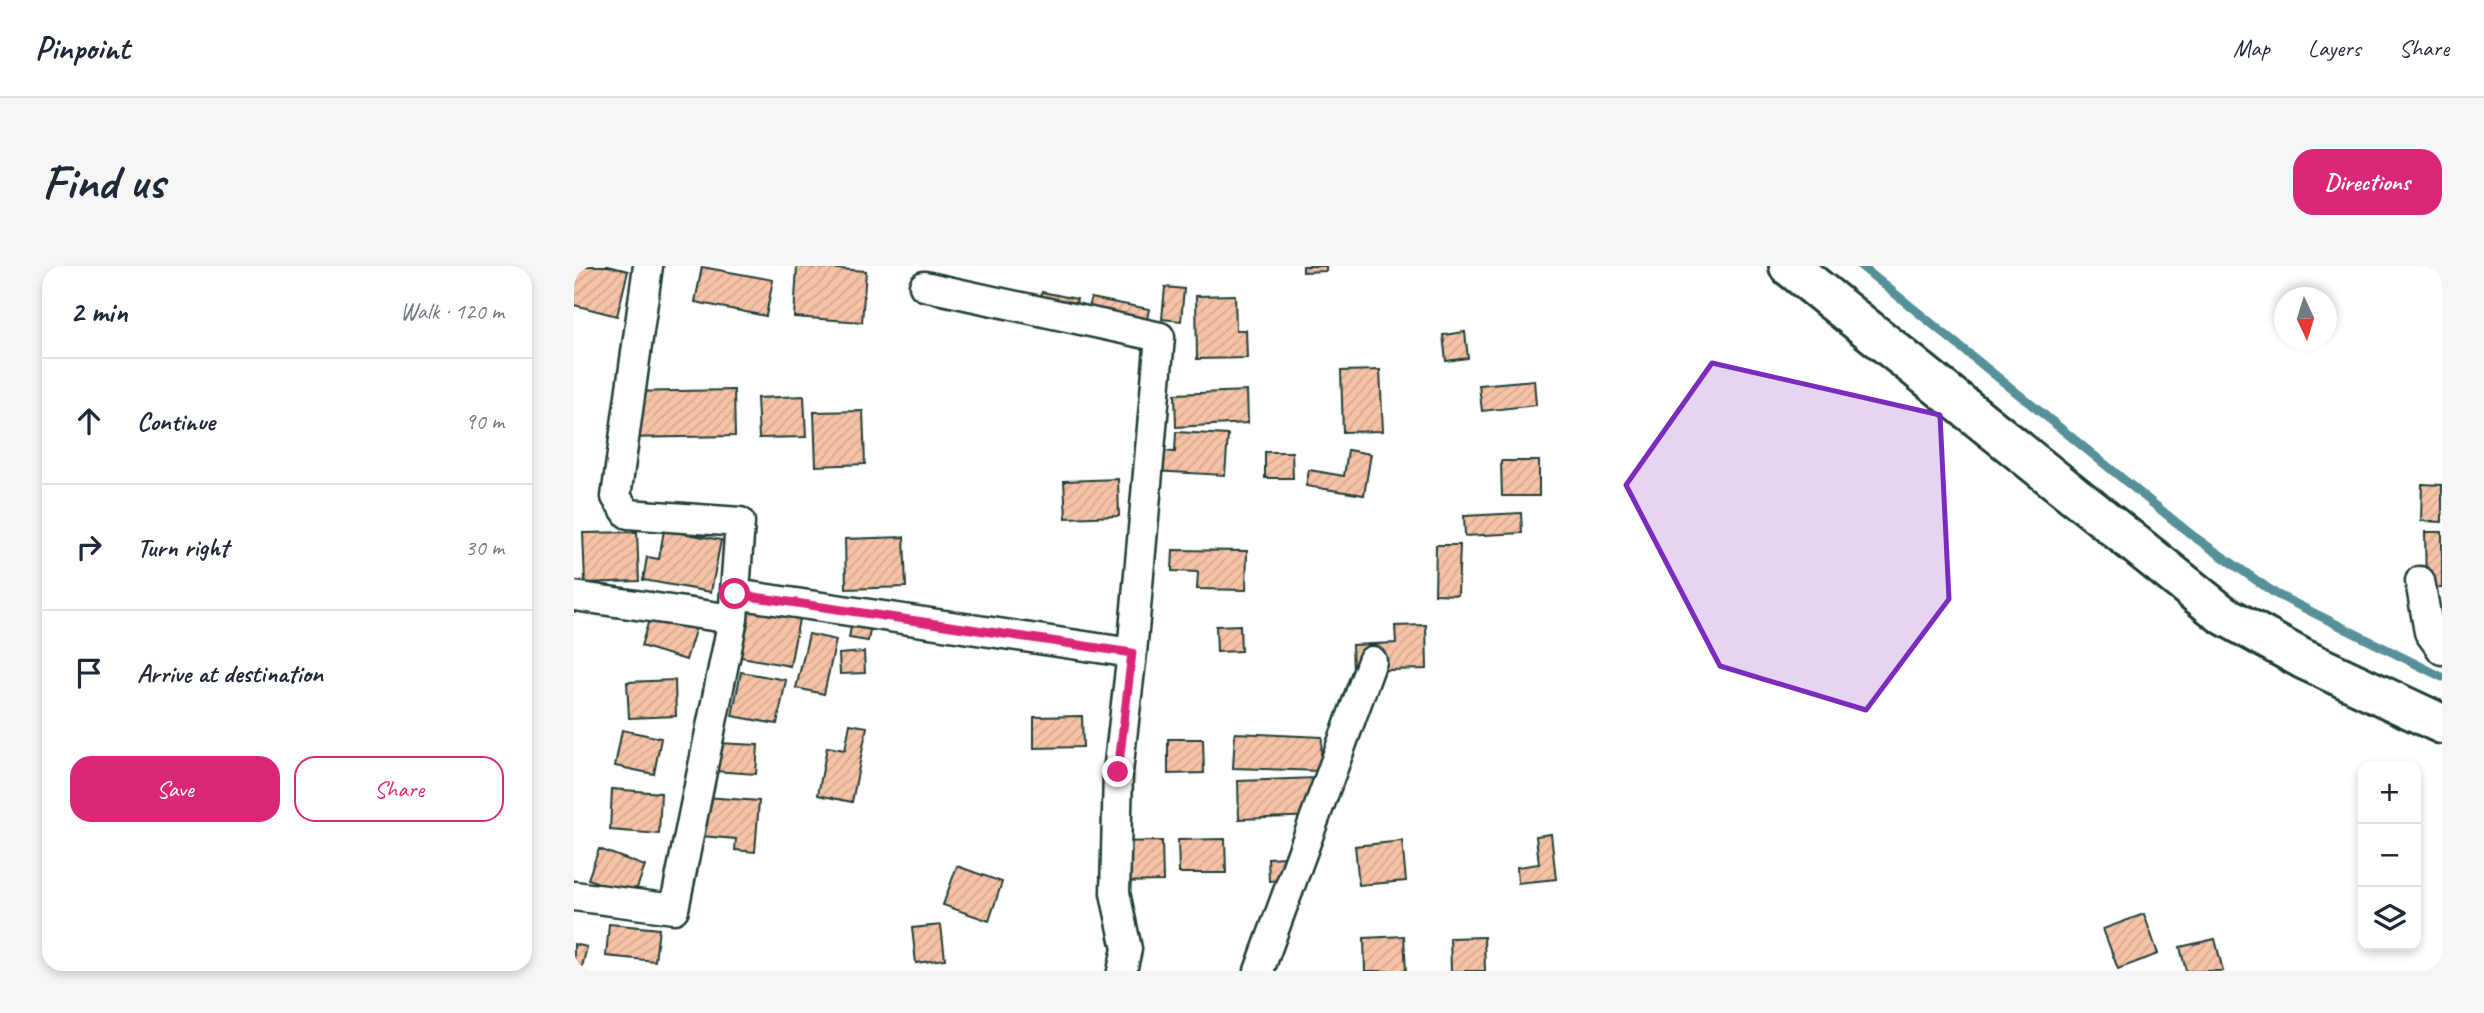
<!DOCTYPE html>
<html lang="en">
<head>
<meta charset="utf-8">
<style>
	:root { --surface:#fff; --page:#f6f6f7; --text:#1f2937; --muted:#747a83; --line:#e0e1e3; --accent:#db2777 }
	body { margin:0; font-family:Caveat,sans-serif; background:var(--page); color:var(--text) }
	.controls { position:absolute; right:21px; bottom:21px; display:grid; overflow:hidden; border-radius:14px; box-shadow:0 4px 10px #0003 }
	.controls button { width:63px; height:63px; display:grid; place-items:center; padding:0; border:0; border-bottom:2px solid var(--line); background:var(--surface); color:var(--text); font:35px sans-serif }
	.compass { position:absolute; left:1700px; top:21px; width:63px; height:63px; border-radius:50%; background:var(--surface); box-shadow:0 4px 10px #0003; rotate:176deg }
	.stop { position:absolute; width:21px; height:21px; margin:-16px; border:5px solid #db2777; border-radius:50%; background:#fff }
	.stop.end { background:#db2777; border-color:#fff; box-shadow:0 2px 7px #0008 }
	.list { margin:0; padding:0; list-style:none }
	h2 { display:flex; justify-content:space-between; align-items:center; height:91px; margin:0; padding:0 28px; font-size:30px }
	h2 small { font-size:23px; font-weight:400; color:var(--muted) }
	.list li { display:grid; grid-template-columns:46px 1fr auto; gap:21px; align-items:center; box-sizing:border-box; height:126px; padding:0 28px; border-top:2px solid var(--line) }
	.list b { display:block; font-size:26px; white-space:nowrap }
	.list em { font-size:23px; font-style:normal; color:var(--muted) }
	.actions { display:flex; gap:14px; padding:21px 28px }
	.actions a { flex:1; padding:16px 0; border:2px solid var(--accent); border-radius:21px; text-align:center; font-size:24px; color:var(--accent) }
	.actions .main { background:var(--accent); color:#fff }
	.icon { flex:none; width:38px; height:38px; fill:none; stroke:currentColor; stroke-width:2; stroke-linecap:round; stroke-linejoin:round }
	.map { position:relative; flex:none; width:1868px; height:705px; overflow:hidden; border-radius:21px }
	header { display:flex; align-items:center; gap:42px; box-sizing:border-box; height:98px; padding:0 35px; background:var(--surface); border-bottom:2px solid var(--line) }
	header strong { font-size:33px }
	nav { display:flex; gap:38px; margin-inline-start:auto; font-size:24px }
	.intro { display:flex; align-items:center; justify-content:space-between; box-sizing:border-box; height:168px; padding:0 42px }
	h1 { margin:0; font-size:49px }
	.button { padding:18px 32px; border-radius:21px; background:var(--accent); color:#fff; font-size:24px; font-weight:700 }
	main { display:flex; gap:42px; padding:0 42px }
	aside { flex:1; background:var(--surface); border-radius:21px; box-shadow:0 4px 10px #0003 }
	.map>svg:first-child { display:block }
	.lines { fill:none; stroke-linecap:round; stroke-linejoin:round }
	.stream { stroke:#569098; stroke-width:9 }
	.building { fill:url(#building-hatch); stroke:#1f3d34; stroke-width:2 }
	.street-casing { stroke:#1f3d34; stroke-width:33 }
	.secondary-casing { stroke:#1f3d34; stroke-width:44 }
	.street { stroke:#fff; stroke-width:28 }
	.secondary { stroke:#fff; stroke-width:38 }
	.route { stroke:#db2777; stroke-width:9 }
	.marked { fill:#7b2cbf; fill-opacity:0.2; stroke:#7b2cbf; stroke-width:5; stroke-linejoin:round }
</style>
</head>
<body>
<header>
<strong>Pinpoint</strong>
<nav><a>Map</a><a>Layers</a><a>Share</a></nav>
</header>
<div class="intro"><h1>Find us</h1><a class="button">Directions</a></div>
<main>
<aside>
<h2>2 min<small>Walk · 120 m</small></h2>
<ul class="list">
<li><svg class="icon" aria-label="ahead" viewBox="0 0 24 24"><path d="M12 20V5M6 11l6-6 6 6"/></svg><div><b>Continue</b></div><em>90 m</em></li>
<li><svg class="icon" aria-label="right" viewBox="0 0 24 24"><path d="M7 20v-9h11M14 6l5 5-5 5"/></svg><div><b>Turn right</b></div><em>30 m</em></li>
<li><svg class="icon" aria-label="arrive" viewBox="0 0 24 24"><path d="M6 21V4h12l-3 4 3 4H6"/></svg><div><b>Arrive at destination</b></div></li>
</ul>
<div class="actions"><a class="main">Save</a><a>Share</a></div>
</aside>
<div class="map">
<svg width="1868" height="705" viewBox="0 0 1868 705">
	<defs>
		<pattern id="building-hatch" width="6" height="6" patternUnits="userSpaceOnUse" patternTransform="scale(1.75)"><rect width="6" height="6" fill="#f6c3a7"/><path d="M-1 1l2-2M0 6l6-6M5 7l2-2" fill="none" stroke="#d2a890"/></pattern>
	</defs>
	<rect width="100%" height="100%" fill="#fff"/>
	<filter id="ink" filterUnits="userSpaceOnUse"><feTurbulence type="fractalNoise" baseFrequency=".0143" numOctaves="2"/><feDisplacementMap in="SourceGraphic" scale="14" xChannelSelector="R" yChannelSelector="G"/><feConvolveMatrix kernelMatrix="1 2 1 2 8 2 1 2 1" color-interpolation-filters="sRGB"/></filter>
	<g filter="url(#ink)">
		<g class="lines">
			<path class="stream" d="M1287 0 1619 270 1702 328 1868 411"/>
		</g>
		<path class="building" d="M0 0H34L54 5 43 50 0 39Z
			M223 0 292 5 288 56 220 51Z
			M729 0H752V5L729 6Z
			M128 1 199 14 192 50 121 36Z
			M591 21 610 23 607 55 588 53Z
			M468 26 503 33 497 60 463 52Z
			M661 29 662 64H672L673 92 623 93 622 30Z
			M517 32 575 43 569 73 512 63Z
			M891 66 894 92 872 95 869 69Z
			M806 104 809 165 769 166 767 105Z
			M960 114 962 139 908 145 905 119Z
			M160 124 161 170 52 172 51 126Z
			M673 125 674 157 602 161 601 128Z
			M230 130 232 171 185 172 183 132Z
			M289 145 291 198 242 200 240 146Z
			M602 166 654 169 651 209 579 205 581 185 601 186Z
			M774 184 797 188 790 229 732 220 735 204 770 210Z
			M691 186H718L719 212H691Z
			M927 195H965V230H928Z
			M544 213 545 250 492 252 490 215Z
			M1848 218 1868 219V256L1847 255Z
			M947 247 948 267 891 270 890 250Z
			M90 264 147 274 137 326 69 314 73 291 85 293Z
			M63 266 65 315 11 317 9 267Z
			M1851 266H1868V322H1852Z
			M330 271 332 321 272 323 271 273Z
			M862 279H886L884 329 861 328Z
			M599 284 673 285 672 324 623 323 624 306 598 305Z
			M80 338 125 351 112 394 67 380Z
			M171 343 225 353 216 400 162 390Z
			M278 355 297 359 294 375 275 372Z
			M666 359 667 385 643 386 642 360Z
			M852 359 853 403 779 405 778 379 822 377 821 360Z
			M235 368 262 374 250 428 222 422Z
			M290 386 291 407 266 408 265 388Z
			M167 406 212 414 203 458 158 450Z
			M101 414 102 450 55 452 53 416Z
			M508 450 509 481 460 482V451Z
			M276 458 293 461 278 536 244 529 253 481 271 484Z
			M48 464 87 472 80 508 41 500Z
			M661 467 748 471 746 505 659 502Z
			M594 473H629L630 507 594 508Z
			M142 477 184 479 182 508 140 505Z
			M742 512 743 550 665 553 664 515Z
			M38 523 87 527 85 568 36 564Z
			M131 531 185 535 181 586 161 584 162 573 127 570Z
			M977 568 982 613 944 617 943 601 965 598 962 570Z
			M651 573 652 607H605L604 574Z
			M588 575 589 615 544 616 543 576Z
			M828 575 832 615 785 619 781 580Z
			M25 583 71 600 60 630 14 613Z
			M730 590 731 613 695 615 694 592Z
			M383 600 428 616 415 655 369 639Z
			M1570 648 1584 688 1544 703 1529 663Z
			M35 658 85 663 81 695 32 690Z
			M367 659 371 693 342 697 338 662Z
			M830 670 832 705H791L790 672Z
			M910 671 911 705H877L876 672Z
			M1641 673 1649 705H1612L1606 681Z
			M0 678 13 681 7 705H0Z"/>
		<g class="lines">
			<g class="street-casing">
				<path id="street" d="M350 20 586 71 558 387 544 506 541 627 553 683 548 705
					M1846 315 1855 366 1868 384
					M161 328 558 387
					M0 330 159 353
					M0 630 100 643 159 353 166 256 54 248 42 231 74 0
					M685 705 798 395"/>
			</g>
			<g class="secondary-casing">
				<path id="secondary" d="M1215 0 1648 348 1729 393 1868 458"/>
			</g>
			<use href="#street" class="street"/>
			<use href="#secondary" class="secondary"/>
		</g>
	</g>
	<g class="lines" filter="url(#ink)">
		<path class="route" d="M161 328 558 387 544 506"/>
	</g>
	<path class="marked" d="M1138 97 1366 149 1375 333 1292 444 1146 400 1052 219Z"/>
</svg>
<div class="controls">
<button>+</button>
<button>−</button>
<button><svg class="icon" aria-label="layers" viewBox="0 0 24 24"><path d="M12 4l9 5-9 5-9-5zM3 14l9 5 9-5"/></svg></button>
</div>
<svg class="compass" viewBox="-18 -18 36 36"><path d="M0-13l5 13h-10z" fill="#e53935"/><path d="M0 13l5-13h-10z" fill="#747a83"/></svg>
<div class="stop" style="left:161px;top:328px"></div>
<div class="stop end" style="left:544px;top:506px"></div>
</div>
</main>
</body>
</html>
